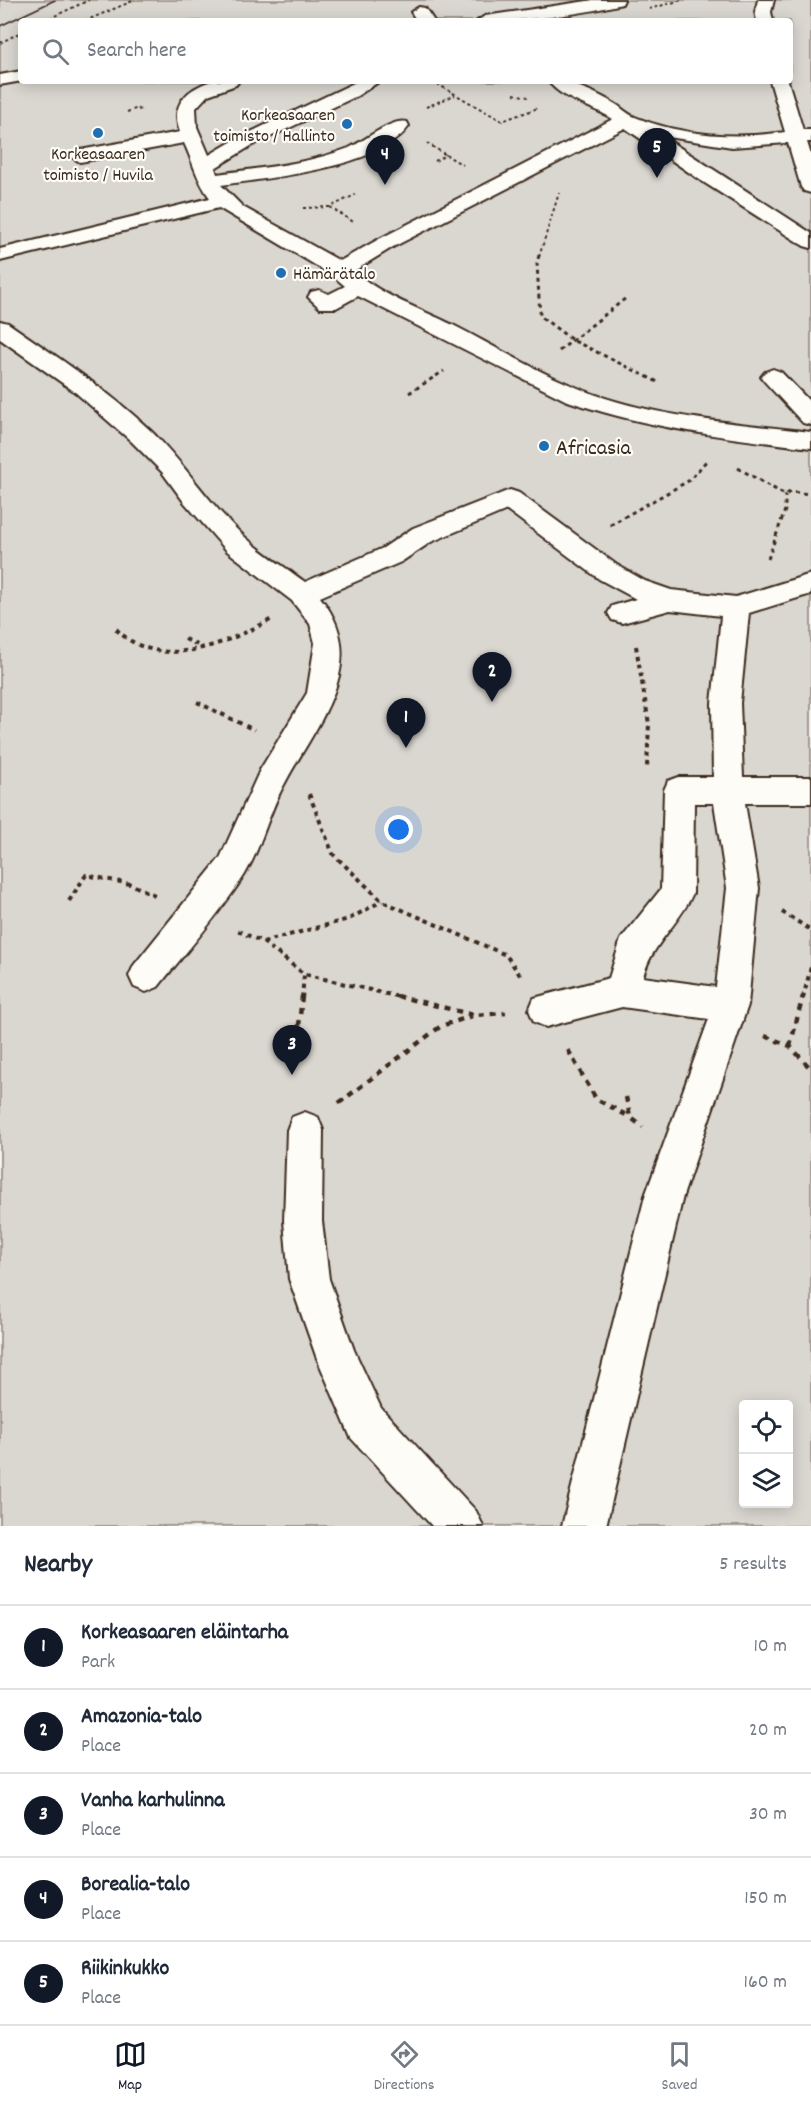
<!DOCTYPE html>
<html lang="en">
<head>
<meta charset="utf-8">
<style>
	:root { --surface:#fff; --page:#f2f2f3; --text:#1f2937; --muted:#747a83; --line:#e0e1e3; --accent:#111827 }
	body { margin:0; font-family:Dekko,sans-serif; background:var(--page); color:var(--text) }
	.controls { position:absolute; right:18px; bottom:18px; display:grid; overflow:hidden; border-radius:6px; box-shadow:0 3px 15px #0003 }
	.controls button { width:54px; height:54px; display:grid; place-items:center; padding:0; border:0; border-bottom:2px solid var(--line); background:var(--surface); color:var(--text); font:30px sans-serif }
	.you { position:absolute; left:399px; top:830px; width:21px; height:21px; margin:-15px; border:4px solid #fff; border-radius:50%; background:#1a73e8; box-shadow:0 0 0 9px #1a73e833 }
	.badge { display:grid; place-items:center; width:39px; height:39px; border-radius:50%; background:var(--accent); color:#fff; font-size:20px; font-weight:700 }
	.pin { position:absolute; translate:-50% -50px; filter:drop-shadow(0 2px 3px #0008) }
	.pin::after { content:''; position:absolute; top:32px; width:21px; height:18px; background:inherit; clip-path:polygon(0 0,100% 0,50% 100%) }
	.list { margin:0; padding:0; list-style:none }
	h2 { display:flex; justify-content:space-between; align-items:center; height:78px; margin:0; padding:0 24px; font-size:26px }
	h2 small { font-size:20px; font-weight:400; color:var(--muted) }
	.list li { display:grid; grid-template-columns:39px 1fr auto; gap:18px; align-items:center; box-sizing:border-box; height:84px; padding:0 24px; border-top:2px solid var(--line) }
	.list b { display:block; font-size:22px; white-space:nowrap }
	.list p { margin:0; font-size:20px; white-space:nowrap; color:var(--muted) }
	.list em { font-size:20px; font-style:normal; color:var(--muted) }
	.icon { flex:none; width:33px; height:33px; fill:none; stroke:currentColor; stroke-width:2; stroke-linecap:round; stroke-linejoin:round }
	.map { position:relative; flex:none; width:811px; height:1526px; overflow:hidden }
	.search { position:absolute; background:var(--surface); box-shadow:0 3px 15px #0003; left:18px; right:18px; top:18px; height:66px; display:flex; align-items:center; gap:15px; box-sizing:border-box; padding:0 21px; border-radius:6px; color:var(--muted); font-size:22px }
	.sheet { height:498px; background:var(--surface) }
	nav { display:flex; justify-content:space-around; align-items:center; box-sizing:border-box; height:84px; border-top:2px solid var(--line); background:var(--surface); font-size:16px; color:var(--muted) }
	nav a { display:grid; justify-items:center; gap:3px }
	nav .on { color:var(--accent) }
	.map>svg:first-child { display:block }
	.green { fill:#dad6d0; stroke:#8a8077; stroke-width:1.5; fill-rule:evenodd }
	.lines { fill:none; stroke-linecap:round; stroke-linejoin:round }
	.lane-casing { stroke:#3b2a1e; stroke-width:4 }
	.path-far3 { stroke:#3b2a1e; stroke-width:2; stroke-dasharray:3 3; stroke-linecap:butt }
	.path-far2 { stroke:#3b2a1e; stroke-width:3; stroke-dasharray:4 4; stroke-linecap:butt }
	.path-far1 { stroke:#3b2a1e; stroke-width:4; stroke-dasharray:4.5 4.5; stroke-linecap:butt }
	.path { stroke:#3b2a1e; stroke-width:4.5; stroke-dasharray:6 6; stroke-linecap:butt }
	.lane { fill:#fdfcf7; fill-rule:evenodd }
	.tram { stroke:#3b2a1e; stroke-width:1.5 }
	.poi-dot { fill:#1f6fb2; stroke:#fdfcf7; stroke-width:2 }
	.labels { text-anchor:middle; stroke-width:4.5; stroke-linejoin:round; paint-order:stroke }
	.far-poi-label { font-size:18px; fill:#3b2a1e; stroke:#fdfcf7; text-anchor:end }
	.poi-label { font-size:22px; fill:#3b2a1e; stroke:#fdfcf7; text-anchor:start }
</style>
</head>
<body>
<div class="map">
<svg width="811" height="1526" viewBox="0 0 811 1526">
	<rect width="100%" height="100%" fill="#f5f4ee"/>
	<filter id="ink" filterUnits="userSpaceOnUse"><feTurbulence type="fractalNoise" baseFrequency=".0167" numOctaves="2"/><feDisplacementMap in="SourceGraphic" scale="12" xChannelSelector="R" yChannelSelector="G"/><feConvolveMatrix kernelMatrix="1 2 1 2 8 2 1 2 1" color-interpolation-filters="sRGB"/></filter>
	<g filter="url(#ink)">
		<path class="green" d="M0 0H811V1526H0ZM21 21H790V81H21ZM744 1404H788V1504H744Z"/>
		<g class="lines">
			<g class="lane-casing">
				<path id="lane" d="M594 0H624L622 4C573 16 527 21 477 21L485 16Z
					M758 0H774L771 12 773 21H757L755 12Z
					M419 7 425 8 434 21H417L411 12Z
					M21 71 22 81 0 85V75Z
					M212 81H239L236 85 208 95 196 108 197 127 209 155 238 138 358 81H380L357 96 251 146 215 168 217 174C261 168 307 164 349 148 365 141 391 118 407 122L409 126C381 168 268 178 221 185L243 207 340 261 379 239 613 119C593 106 562 100 548 81 571 81 592 91 612 102 620 106 627 114 635 117 681 136 737 139 785 132L770 81H788L803 130H811V142H807L811 155V193L804 191 801 187 788 143 732 147 662 136 811 233V248L804 246 700 180 625 128 393 247 354 271C383 297 419 308 453 325 496 347 539 373 583 390 655 418 735 423 811 432V448C727 438 645 428 565 400L358 296 336 308H320L308 297 311 292 319 290 329 294 345 286 332 275 219 208 0 261V249L210 198C197 181 193 162 184 143L80 162 70 156 80 150 180 132C170 105 186 89 212 81Z
					M0 321 8 323C57 357 108 390 151 431 185 464 210 506 246 538 264 554 285 567 305 582L383 548 413 528 510 490 519 493 617 565 645 581 671 590 736 597 811 574V594L749 613 740 703 743 777H811V803H745L759 888 748 1005 683 1196 606 1526H562L645 1196 709 1019 622 1007 546 1027 534 1022 529 1010 534 998 609 978 621 939 661 889 664 790 668 781 679 777H713L712 703 721 616 670 610 622 623 612 620 608 613 612 606 636 599 599 579 507 510 431 542 401 562 320 597C373 662 316 724 285 783 268 813 261 850 242 879 217 917 186 952 158 987L146 992 134 987 129 976 134 965 220 858 260 770 307 693 315 643 310 624 292 601 227 551 184 502 162 472 131 441 75 392 0 339ZM694 803H714L727 888 716 987 643 977C652 943 679 925 693 893Z
					M773 369 781 372 811 403V425L803 423 765 382 761 377 765 372Z
					M305 1112 318 1117 323 1130 322 1221 329 1279 354 1350 381 1408 476 1511 483 1526H432L351 1438 316 1356 289 1279 284 1221 287 1130 292 1117Z"/>
			</g>
			<path class="path-far3" d="M649 9 682 0
				M44 21 89 0
				M85 21 135 0
				M0 43 21 32
				M432 81 502 121 538 108
				M514 94 528 97
				M426 107 455 95
				M127 112 138 108 141 112
				M427 143 446 155
				M435 161 446 155 463 165
				M330 207 355 223
				M303 208 330 207 355 195
				M539 257 559 193"/>
			<path class="path-far2" d="M539 255 537 263 540 316 572 340 658 382
				M559 351 626 298
				M409 393 444 371
				M738 468 785 495 790 492 811 494
				M610 525 690 480 707 460
				M768 559 785 510V495"/>
			<path class="path-far1" d="M116 629C159 673 226 644 272 619
				M185 639 202 647
				M636 646 649 724 647 767
				M197 702 254 730
				M309 794 333 854 382 901 506 955 522 978
				M69 901 86 875 130 884 157 896
				M782 912 811 930
				M238 931 263 942 304 974 403 998
				M263 942 349 919 382 901
				M302 998 304 974
				M803 998 811 967"/>
			<path class="path" d="M397 996 474 1015 506 1013
				M299 1026 302 996
				M765 1036 790 1046 811 1069
				M790 1046 803 996
				M568 1050 596 1099 630 1117
				M626 1097 630 1117 643 1127
				M339 1103 441 1026 472 1016"/>
			<use href="#lane" class="lane"/>
			<path class="tram" d="M0 26 55 0"/>
		</g>
	</g>
	<g class="poi-dot">
		<circle cx="347" cy="124" r="6"/>
		<circle cx="98" cy="133" r="6"/>
		<circle cx="281" cy="273" r="6"/>
		<circle cx="544" cy="446" r="6"/>
	</g>
	<g class="labels">
		<g class="far-poi-label">
			<text x="335" y="120">Korkeasaaren<tspan x="335" dy="21">toimisto / Hallinto</tspan></text>
			<text x="98" y="159" text-anchor="middle">Korkeasaaren<tspan x="98" dy="21">toimisto / Huvila</tspan></text>
			<text x="293" y="279" text-anchor="start">Hämärätalo</text>
		</g>
		<g class="poi-label">
			<text x="556" y="454">Africasia</text>
		</g>
	</g>
</svg>
<div class="controls">
<button><svg class="icon" aria-label="locate" viewBox="0 0 24 24"><circle cx="12" cy="12" r="6"/><path d="M12 2v4M12 18v4M2 12h4M18 12h4"/></svg></button>
<button><svg class="icon" aria-label="layers" viewBox="0 0 24 24"><path d="M12 4l9 5-9 5-9-5zM3 14l9 5 9-5"/></svg></button>
</div>
<div class="you"></div>
<div class="pin badge" style="left:406px;top:748px">1</div>
<div class="pin badge" style="left:492px;top:702px">2</div>
<div class="pin badge" style="left:292px;top:1075px">3</div>
<div class="pin badge" style="left:385px;top:185px">4</div>
<div class="pin badge" style="left:657px;top:178px">5</div>
<div class="search"><svg class="icon" aria-label="search" viewBox="0 0 24 24"><circle cx="10" cy="10" r="6"/><path d="M15 15l6 6"/></svg>Search here</div>
</div>
<section class="sheet">
<h2>Nearby<small>5 results</small></h2>
<ul class="list">
<li><span class="badge">1</span><div><b>Korkeasaaren eläintarha</b><p>Park</p></div><em>10 m</em></li>
<li><span class="badge">2</span><div><b>Amazonia-talo</b><p>Place</p></div><em>20 m</em></li>
<li><span class="badge">3</span><div><b>Vanha karhulinna</b><p>Place</p></div><em>30 m</em></li>
<li><span class="badge">4</span><div><b>Borealia-talo</b><p>Place</p></div><em>150 m</em></li>
<li><span class="badge">5</span><div><b>Riikinkukko</b><p>Place</p></div><em>160 m</em></li>
</ul>
</section>
<nav>
<a class="on"><svg class="icon" aria-label="map" viewBox="0 0 24 24"><path d="M3 6l6-2 6 2 6-2v14l-6 2-6-2-6 2zM9 4v14M15 6v14"/></svg>Map</a>
<a><svg class="icon" aria-label="directions" viewBox="0 0 24 24"><path d="M12 3l9 9-9 9-9-9zM9 14v-3h6M13 9l2 2-2 2"/></svg>Directions</a>
<a><svg class="icon" aria-label="saved" viewBox="0 0 24 24"><path d="M7 4h10v16l-5-4-5 4z"/></svg>Saved</a>
</nav>
</body>
</html>
